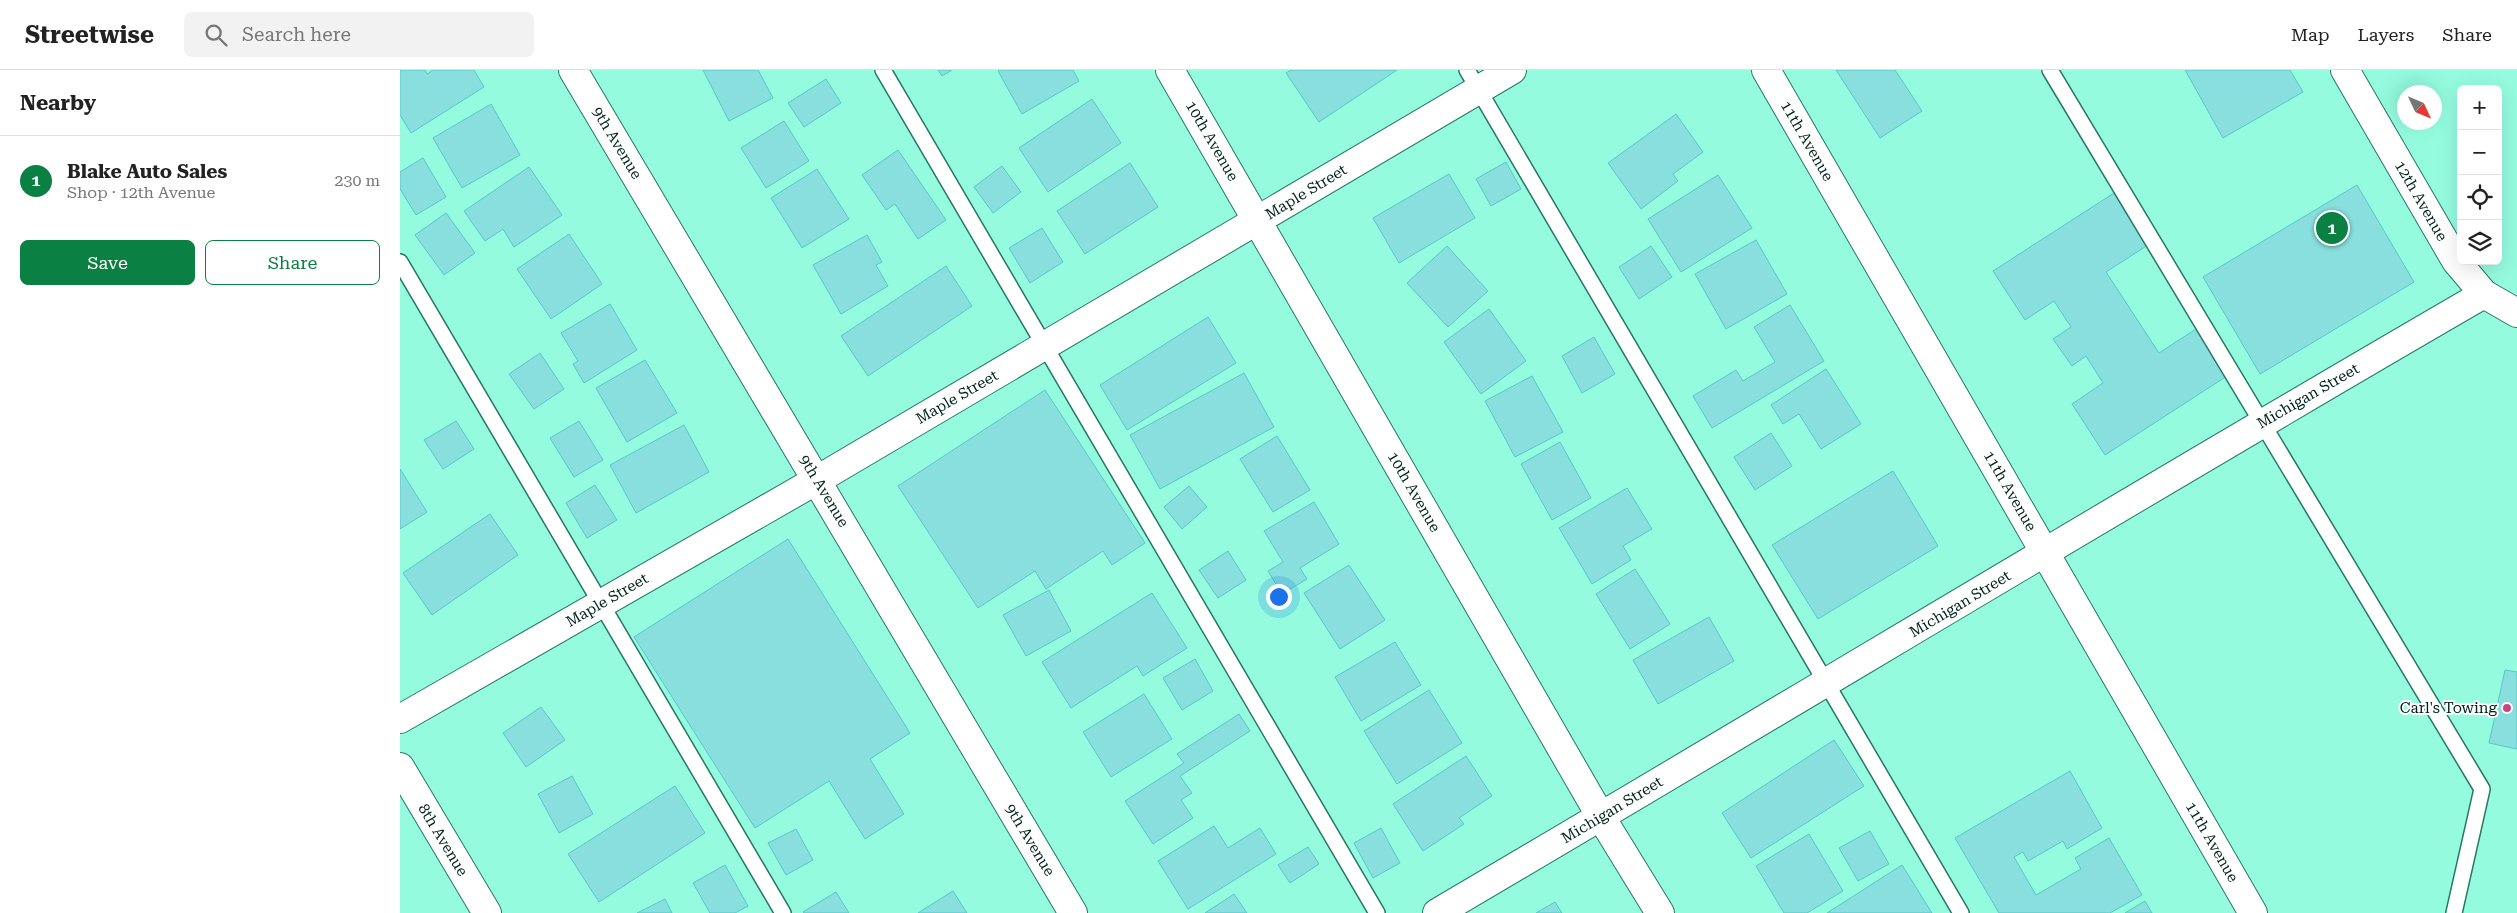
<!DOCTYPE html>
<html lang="en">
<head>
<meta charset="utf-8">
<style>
	:root { --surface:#fff; --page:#f2f2f2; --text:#222; --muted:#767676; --line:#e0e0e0; --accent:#0b8043 }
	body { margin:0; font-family:"Roboto Serif",serif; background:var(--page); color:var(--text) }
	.controls { position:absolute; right:15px; top:15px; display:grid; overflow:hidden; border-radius:8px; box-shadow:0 5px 20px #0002 }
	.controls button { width:45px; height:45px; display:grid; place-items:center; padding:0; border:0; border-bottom:1px solid var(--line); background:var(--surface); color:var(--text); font:25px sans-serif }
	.compass { position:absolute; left:1997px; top:15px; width:45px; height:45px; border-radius:50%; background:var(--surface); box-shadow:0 5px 20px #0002; rotate:134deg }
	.you { position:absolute; left:878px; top:526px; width:18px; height:18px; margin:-12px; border:4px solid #fff; border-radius:50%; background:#1a73e8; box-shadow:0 0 0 8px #1a73e833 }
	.badge { display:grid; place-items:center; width:32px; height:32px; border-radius:50%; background:var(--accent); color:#fff; font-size:16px; font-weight:700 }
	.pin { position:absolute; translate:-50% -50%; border:2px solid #fff; box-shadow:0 1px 5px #0006 }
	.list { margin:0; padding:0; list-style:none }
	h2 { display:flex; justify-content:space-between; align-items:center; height:65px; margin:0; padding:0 20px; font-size:21px }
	h2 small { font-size:16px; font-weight:400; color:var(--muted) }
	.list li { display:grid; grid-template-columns:32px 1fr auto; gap:15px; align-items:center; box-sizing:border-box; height:90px; padding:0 20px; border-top:1px solid var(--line) }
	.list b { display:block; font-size:19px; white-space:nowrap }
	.list p { margin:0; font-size:16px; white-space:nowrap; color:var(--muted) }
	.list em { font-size:16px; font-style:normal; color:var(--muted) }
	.actions { display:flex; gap:10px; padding:15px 20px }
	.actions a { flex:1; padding:11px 0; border:1px solid var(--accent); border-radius:8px; text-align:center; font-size:18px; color:var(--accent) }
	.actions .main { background:var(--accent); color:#fff }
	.icon { flex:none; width:28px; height:28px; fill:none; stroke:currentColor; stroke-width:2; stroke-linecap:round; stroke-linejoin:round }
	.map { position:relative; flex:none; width:2117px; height:843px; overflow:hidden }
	header { display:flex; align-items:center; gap:30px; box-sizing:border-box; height:70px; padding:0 25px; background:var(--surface); border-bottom:1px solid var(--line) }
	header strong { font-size:24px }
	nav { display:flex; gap:28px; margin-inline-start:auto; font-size:18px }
	.search { width:350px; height:45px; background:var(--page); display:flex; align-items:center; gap:12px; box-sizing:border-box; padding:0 18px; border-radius:8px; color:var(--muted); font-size:19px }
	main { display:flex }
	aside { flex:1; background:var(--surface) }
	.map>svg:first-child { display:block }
	.building { fill:#88dfde; stroke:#54c9c8 }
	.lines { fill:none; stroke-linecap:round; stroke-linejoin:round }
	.service-casing { stroke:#267865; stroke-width:18 }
	.minor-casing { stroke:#267865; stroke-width:30 }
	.tertiary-casing { stroke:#267865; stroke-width:30 }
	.service { stroke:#fff; stroke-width:15 }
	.minor { stroke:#fff; stroke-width:28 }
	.tertiary { stroke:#fff; stroke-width:28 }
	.poi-dot { fill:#ca4484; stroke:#fff; stroke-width:2 }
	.labels { text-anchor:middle; stroke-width:4; stroke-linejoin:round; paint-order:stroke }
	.street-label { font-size:15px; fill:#00221a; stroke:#fff }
	.poi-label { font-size:15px; fill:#00221a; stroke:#fff; text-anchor:end }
</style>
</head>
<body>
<header>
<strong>Streetwise</strong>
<div class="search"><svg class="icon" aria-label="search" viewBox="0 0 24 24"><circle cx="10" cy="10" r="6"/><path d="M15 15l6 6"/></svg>Search here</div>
<nav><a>Map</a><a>Layers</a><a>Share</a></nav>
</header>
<main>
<aside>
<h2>Nearby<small></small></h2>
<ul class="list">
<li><span class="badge">1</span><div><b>Blake Auto Sales</b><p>Shop · 12th Avenue</p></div><em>230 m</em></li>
</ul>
<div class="actions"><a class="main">Save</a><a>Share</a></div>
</aside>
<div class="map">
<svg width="2117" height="843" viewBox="0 0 2117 843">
	<rect width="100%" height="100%" fill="#94fbdf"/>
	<path class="building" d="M0 0H25L27 4 33 0H74L84 17 11 63 0 45Z
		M303 0H358L373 28 329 51Z
		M538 0H552L542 6Z
		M600 0H673L679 11 622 44 598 1Z
		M891 0H997L919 52 886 3Z
		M1436 0H1495L1522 41 1480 68Z
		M1785 0H1890L1903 22 1823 68Z
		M426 9 441 33 404 57 388 33Z
		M692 29 721 73 648 122 619 78Z
		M91 34 120 85 62 118 33 68Z
		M1276 44 1303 82 1273 104 1278 111 1241 139 1208 93Z
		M384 51 409 91 366 118 341 78Z
		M498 80 546 150 518 169 495 134 486 140 462 105Z
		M23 88 46 127 16 145 0 119V102Z
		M1106 92 1121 119 1091 136 1076 109Z
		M730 93 758 137 685 184 657 141Z
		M602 96 621 122 593 143 574 117Z
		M129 97 162 145 114 177 103 159 85 171 64 141Z
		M417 99 449 149 402 178 371 128Z
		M1049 104 1075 148 999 193 973 148Z
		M1318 105 1352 158 1281 202 1248 149Z
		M1957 115 2014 212 1860 304 1803 207Z
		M1714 123 1748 175 1706 202 1759 283 1796 259 1827 306 1705 385 1672 334 1703 313 1686 286 1672 296 1653 269 1671 257 1654 231 1625 250 1593 201Z
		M46 143 75 183 44 205 15 165Z
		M642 158 663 192 630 213 609 178Z
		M169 164 202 214 151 249 117 199Z
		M467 165 482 192 476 195 488 216 441 244 413 195Z
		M1356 170 1387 224 1326 259 1295 204Z
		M1047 176 1088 221 1048 257 1007 213Z
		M1251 176 1272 207 1239 229 1219 197Z
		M546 196 572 236 468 306 441 266Z
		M210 234 237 280 184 313 173 294 178 291 161 263Z
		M1390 235 1424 291 1312 358 1293 326 1336 300 1343 311 1375 292 1354 257Z
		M1089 239 1126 291 1081 324 1044 272Z
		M808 247 836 293 727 360 700 315Z
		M1194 267 1215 304 1182 323 1162 286Z
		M140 283 164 319 134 339 109 304Z
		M245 290 277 343 227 372 196 318Z
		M1426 299 1461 354 1421 379 1399 344 1383 354 1371 335Z
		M844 303 874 357 760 419 730 365Z
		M1132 306 1163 362 1115 387 1085 331Z
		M645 320 745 473 712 495 703 481 646 519 635 501 578 538 498 416Z
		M56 351 74 379 43 399 24 370Z
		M179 351 203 390 174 407 150 368Z
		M284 355 309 402 236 443 210 395Z
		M1371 363 1392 396 1355 420 1334 387Z
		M877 366 910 420 873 442 840 389Z
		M1160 372 1191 428 1152 450 1121 394Z
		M0 399 27 442 0 459Z
		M1493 401 1538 476 1418 549 1372 475Z
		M195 415 217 450 187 468 166 433Z
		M789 416 807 437 782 459 764 437Z
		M1227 418 1252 459 1223 476 1231 490 1192 514 1159 458Z
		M914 432 939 474 900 498 907 509 882 524 868 501 883 492 864 461Z
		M90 444 118 485 32 545 3 503Z
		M388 469 510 663 470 689 504 744 465 769 429 711 355 758 234 567Z
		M828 481 846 510 818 528 799 500Z
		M949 495 985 550 940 579 904 523Z
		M1235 499 1270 554 1230 579 1196 524Z
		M649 520 671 561 626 586 603 545Z
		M752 523 787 578 743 606 737 596 671 638 642 592Z
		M1309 547 1334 591 1258 634 1233 590Z
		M995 572 1021 615 961 651 935 607Z
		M795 589 813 621 782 640 763 608Z
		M2105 600 2117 602V679L2089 673Z
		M1029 620 1062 673 997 714 964 661Z
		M744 624 772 669 711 707 683 662Z
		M141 637 165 670 126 697 103 663Z
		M839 644 850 661 780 706 792 723 781 730 793 748 753 774 725 731 784 693 777 684Z
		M1434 670 1464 716 1351 788 1322 743Z
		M1066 686 1092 726 1059 748 1064 754 1023 781 993 734Z
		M1670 701 1702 758 1667 779 1663 771 1628 791 1623 782 1614 787 1636 825 1681 799 1675 788 1709 768 1742 825 1710 843H1599L1555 768Z
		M172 706 193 744 159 763 138 724Z
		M275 716 305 763 199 832 168 784Z
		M814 756 828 778 860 758 876 784 788 839 758 791Z
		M981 758 1000 793 973 808 954 773Z
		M396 759 413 790 386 805 368 773Z
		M1470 761 1489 794 1458 811 1439 778Z
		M1409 764 1443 821 1407 843H1384L1356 796Z
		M908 777 919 794 890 813 878 795Z
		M325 795 348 836 335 843H310L293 813Z
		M1502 795 1532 843H1427Z
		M553 821 567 843H518Z
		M436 822 449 843H404L403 842Z
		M834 824 847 843H805Z
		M265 829 272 843H237Z
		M1745 831 1752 843H1725Z
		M1155 832 1162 843H1136Z"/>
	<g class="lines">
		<g class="service-casing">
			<path id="service" d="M483 0 977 843
				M1067 0 1561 843
				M1650 0 2082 719 2054 843
				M0 192 383 843"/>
		</g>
		<g class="minor-casing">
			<path id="minor" d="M173 0 673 843
				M770 0 1201 747 1260 843
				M1366 0 1853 843
				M0 697 87 843
				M1037 843C1386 638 1733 427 2084 224"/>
		</g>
		<g class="tertiary-casing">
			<path id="tertiary" d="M1945 0 2056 191 2084 224 2117 243
				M0 649 417 410 1112 0"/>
		</g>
		<use href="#service" class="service"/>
		<use href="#minor" class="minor"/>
		<use href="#tertiary" class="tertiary"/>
	</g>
	<circle class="poi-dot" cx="2107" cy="638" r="5"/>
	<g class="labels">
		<g class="street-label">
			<text transform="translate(812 71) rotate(60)" y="5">10th Avenue</text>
			<text transform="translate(1407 71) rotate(60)" y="5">11th Avenue</text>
			<text transform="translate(217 73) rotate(59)" y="5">9th Avenue</text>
			<text transform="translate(906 122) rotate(-31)" y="5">Maple Street</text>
			<text transform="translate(2021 131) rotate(60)" y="5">12th Avenue</text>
			<text transform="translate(1908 326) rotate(-30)" y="5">Michigan Street</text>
			<text transform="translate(557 327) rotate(-30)" y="5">Maple Street</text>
			<text transform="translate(424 421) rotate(59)" y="5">9th Avenue</text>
			<text transform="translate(1610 421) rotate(60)" y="5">11th Avenue</text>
			<text transform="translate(1014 422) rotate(60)" y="5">10th Avenue</text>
			<text transform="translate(207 530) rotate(-30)" y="5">Maple Street</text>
			<text transform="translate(1560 534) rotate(-31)" y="5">Michigan Street</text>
			<text transform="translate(1212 740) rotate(-31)" y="5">Michigan Street</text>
			<text transform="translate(43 770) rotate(59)" y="5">8th Avenue</text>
			<text transform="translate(630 770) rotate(59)" y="5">9th Avenue</text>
			<text transform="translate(1812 772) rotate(60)" y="5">11th Avenue</text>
		</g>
		<g class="poi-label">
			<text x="2097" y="643">Carl's Towing</text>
		</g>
	</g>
</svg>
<div class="controls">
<button>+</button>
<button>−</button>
<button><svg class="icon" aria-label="locate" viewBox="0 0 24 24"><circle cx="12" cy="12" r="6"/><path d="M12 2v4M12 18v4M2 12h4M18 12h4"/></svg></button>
<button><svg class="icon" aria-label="layers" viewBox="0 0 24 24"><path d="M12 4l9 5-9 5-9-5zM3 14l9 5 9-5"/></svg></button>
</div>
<svg class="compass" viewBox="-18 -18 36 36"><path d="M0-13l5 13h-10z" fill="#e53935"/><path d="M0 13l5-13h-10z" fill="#767676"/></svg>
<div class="you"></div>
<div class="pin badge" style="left:1932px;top:158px">1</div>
</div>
</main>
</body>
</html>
